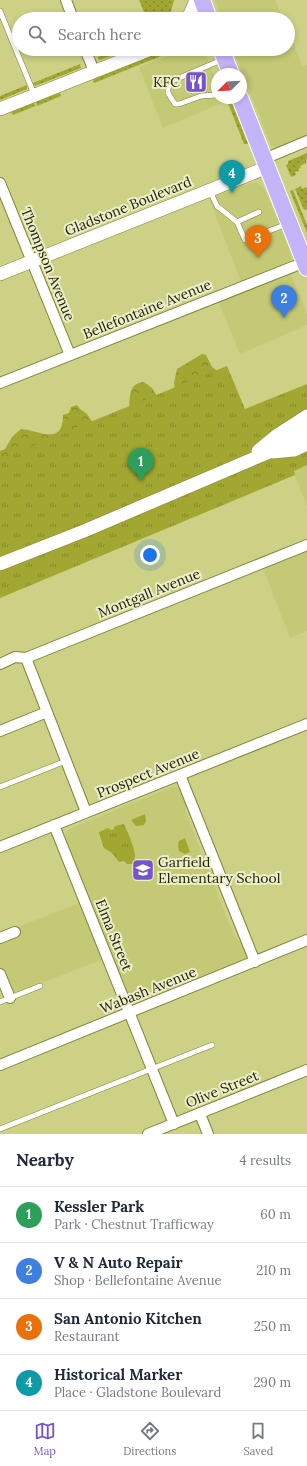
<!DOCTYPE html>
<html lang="en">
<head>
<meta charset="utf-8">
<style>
	:root { --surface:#fff; --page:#f6f6f7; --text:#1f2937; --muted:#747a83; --line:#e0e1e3; --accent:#7453cd }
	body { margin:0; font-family:Lora,serif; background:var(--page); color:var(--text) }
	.compass { position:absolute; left:211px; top:68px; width:36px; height:36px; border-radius:50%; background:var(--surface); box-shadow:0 2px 6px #0003; rotate:246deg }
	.you { position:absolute; left:150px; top:555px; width:14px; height:14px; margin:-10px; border:3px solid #fff; border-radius:50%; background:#1a73e8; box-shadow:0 0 0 6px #1a73e833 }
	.badge { display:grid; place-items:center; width:26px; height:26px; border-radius:50%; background:var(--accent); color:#fff; font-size:13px; font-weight:700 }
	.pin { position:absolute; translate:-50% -33px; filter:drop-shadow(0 1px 2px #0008) }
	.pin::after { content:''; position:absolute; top:21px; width:14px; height:12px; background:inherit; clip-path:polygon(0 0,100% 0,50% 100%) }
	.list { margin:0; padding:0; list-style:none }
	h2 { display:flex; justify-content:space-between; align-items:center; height:52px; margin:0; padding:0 16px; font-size:17px }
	h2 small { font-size:13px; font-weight:400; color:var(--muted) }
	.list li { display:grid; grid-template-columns:26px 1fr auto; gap:12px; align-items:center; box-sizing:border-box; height:56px; padding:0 16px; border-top:1px solid var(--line) }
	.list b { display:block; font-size:15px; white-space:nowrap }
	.list p { margin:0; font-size:13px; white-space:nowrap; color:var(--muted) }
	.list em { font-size:13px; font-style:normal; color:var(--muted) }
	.icon { flex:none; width:22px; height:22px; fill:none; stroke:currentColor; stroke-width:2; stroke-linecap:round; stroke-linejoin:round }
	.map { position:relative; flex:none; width:307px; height:1134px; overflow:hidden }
	.search { position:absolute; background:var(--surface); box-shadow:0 2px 6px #0003; left:12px; right:12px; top:12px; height:44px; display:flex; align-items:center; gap:10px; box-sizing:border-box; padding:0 14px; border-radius:22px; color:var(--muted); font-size:15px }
	.sheet { height:276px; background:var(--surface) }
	nav { display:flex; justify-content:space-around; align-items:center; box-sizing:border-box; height:56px; border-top:1px solid var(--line); background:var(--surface); font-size:11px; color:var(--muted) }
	nav a { display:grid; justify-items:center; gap:2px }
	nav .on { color:var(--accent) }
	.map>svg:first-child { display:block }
	.built { fill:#c4c975 }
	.grass { fill:url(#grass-dots) }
	.forest { fill:url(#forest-crowns) }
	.park { fill:url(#park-tufts) }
	.pitch { fill:#a2a731 }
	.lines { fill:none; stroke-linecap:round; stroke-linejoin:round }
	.service-casing { stroke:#808439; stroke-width:6 }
	.minor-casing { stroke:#808439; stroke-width:12 }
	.tertiary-casing { stroke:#808439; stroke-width:14 }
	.primary-casing { stroke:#fff; stroke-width:18 }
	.service { stroke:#fff; stroke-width:5 }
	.minor { stroke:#fff; stroke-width:10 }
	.tertiary { stroke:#fff; stroke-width:13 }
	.primary { stroke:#c4b5fa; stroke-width:16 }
	.labels { text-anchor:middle; stroke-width:4; stroke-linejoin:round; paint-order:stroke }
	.poi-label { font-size:14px; fill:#212203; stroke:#ecefca; text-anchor:end }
	.street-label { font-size:14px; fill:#212203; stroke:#ecefca }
</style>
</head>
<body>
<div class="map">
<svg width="307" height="1134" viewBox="0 0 307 1134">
	<defs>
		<pattern id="grass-dots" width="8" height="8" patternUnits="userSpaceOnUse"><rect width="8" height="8" fill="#a2a731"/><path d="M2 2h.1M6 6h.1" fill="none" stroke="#848827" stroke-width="1.8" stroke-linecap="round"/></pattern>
		<pattern id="forest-crowns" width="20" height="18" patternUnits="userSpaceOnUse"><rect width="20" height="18" fill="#a2a731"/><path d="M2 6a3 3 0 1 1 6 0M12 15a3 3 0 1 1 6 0" fill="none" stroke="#848827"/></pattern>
		<pattern id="park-tufts" width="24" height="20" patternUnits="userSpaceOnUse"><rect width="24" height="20" fill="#a2a731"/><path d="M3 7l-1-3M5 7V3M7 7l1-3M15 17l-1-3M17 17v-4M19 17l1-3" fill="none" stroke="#848827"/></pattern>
	</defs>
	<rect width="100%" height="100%" fill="#ccd185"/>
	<path class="built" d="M215 0H275L283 19H221Z
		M288 31 303 67 307 65V135L278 148 271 145 233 49H288Z
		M187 49H202L205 52 217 84V98H223L224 102 163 128 139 67Z
		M251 183H258L265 190 290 251 291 259 287 263 241 282 209 198Z
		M291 274 307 314V325L240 354 219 303Z
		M307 465V506L293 471Z
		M307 550V631L290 638 263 568Z
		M172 787H177L181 789 186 801V813L234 936 242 943 245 951V960L136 1005 130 1001 111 956 11 995 0 966V934L90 899 67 841 66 834 68 830 71 828Z"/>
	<path class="grass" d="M139 0H174L170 15 167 19H147Z
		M118 49 124 50 122 52 99 60 98 57Z
		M173 49 176 50 94 83 93 81 94 79 167 50Z
		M80 64 81 68 35 86 33 83Z
		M27 85V89L0 100V96Z
		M60 93 61 96 37 106 36 102Z
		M226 98H230L248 144H244Z
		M34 103 35 106 13 115 11 112Z
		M307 153 306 163 300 166 301 168 298 169 299 171 295 172 296 175 291 177 286 165 288 164V161Z
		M301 186 302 189 306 187 307 188V209L304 210 295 189Z
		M293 190 307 225V233L290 191Z"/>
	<path class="forest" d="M202 354 206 355 212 367 221 374 0 491V451L5 449 12 437 21 429C39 430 63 447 63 415L69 413 71 407 77 405 80 409 87 414 93 423 129 409C130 396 129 383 144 382L152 388 158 397 175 390 174 383 177 369Z"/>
	<path class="park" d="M227 366 245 409 307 384V465L294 471 295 475 0 598V459Z
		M124 824C128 834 139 854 133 864H127L124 861 119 862 112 853 104 848 99 833V832L108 828 111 830 114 829 115 826Z"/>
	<path class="pitch" d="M145 814 146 821 144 825 136 826 131 820Z
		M185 838 190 852 185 854 179 851 178 846 179 841Z"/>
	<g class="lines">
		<g class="service-casing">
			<path id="service" d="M0 11 34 94
				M217 95 201 96 179 104H175L168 93V88L172 81 224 59
				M210 191 217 206 237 222 245 240 287 224
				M237 222 259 212
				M0 787 66 761
				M0 1002 40 986
				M0 1129 212 1045"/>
		</g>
		<g class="minor-casing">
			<path id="minor" d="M66 0 73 19
				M85 49 94 71
				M264 159 307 141
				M0 183 70 355
				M0 383 305 262
				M26 658 86 812
				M0 664 15 657 26 658 307 545
				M0 731 47 712
				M180 775 255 962
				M54 825 174 1124
				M0 847 307 724
				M0 938 15 932
				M0 974 10 998
				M0 1065 307 940
				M200 1114 208 1134
				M148 1134 307 1070"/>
		</g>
		<g class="tertiary-casing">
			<path id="tertiary" d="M188 19 196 0
				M0 109 151 49
				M0 274 268 167
				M258 451 276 436 307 416
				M273 452 294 450 307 444
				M0 564 84 531 267 453 307 430"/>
		</g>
		<g class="primary-casing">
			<path id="primary" d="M202 0 209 19
				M221 49 231 74
				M240 98 307 268"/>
		</g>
		<use href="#service" class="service"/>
		<use href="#minor" class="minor"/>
		<use href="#tertiary" class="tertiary"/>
		<use href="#primary" class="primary"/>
	</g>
	<defs>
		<g id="restaurant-square" transform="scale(1.15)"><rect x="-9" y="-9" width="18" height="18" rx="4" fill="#7453cd" stroke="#ecefca"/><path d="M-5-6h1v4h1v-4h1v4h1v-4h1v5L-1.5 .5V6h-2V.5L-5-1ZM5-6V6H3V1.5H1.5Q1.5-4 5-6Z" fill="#fff"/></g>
		<g id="school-square" transform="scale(1.15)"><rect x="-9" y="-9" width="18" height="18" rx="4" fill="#7453cd" stroke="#ecefca"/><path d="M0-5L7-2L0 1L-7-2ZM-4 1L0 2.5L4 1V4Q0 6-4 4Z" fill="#fff"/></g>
	</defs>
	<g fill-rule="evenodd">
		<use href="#restaurant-square" x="196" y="82"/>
		<use href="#school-square" x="143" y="870"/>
	</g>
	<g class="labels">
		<g class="poi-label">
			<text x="180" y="87">KFC</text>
			<text x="158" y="867" text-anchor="start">Garfield<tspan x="158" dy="16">Elementary School</tspan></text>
		</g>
		<g class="street-label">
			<text transform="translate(128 206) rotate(-22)" y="5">Gladstone Boulevard</text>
			<text transform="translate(48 264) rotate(68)" y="5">Thompson Avenue</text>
			<text transform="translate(147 309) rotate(-22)" y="5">Bellefontaine Avenue</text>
			<text transform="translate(149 593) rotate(-22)" y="5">Montgall Avenue</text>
			<text transform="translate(148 773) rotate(-22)" y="5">Prospect Avenue</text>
			<text transform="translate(114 935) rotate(68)" y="5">Elma Street</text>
			<text transform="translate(148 990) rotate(-22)" y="5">Wabash Avenue</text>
			<text transform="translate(222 1089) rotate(-22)" y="5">Olive Street</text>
		</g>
	</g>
</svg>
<svg class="compass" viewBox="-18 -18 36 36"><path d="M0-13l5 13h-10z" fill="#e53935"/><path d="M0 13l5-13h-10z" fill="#747a83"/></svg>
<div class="you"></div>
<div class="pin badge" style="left:141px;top:481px;background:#2e9e5b">1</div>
<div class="pin badge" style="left:284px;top:318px;background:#3f7fe0">2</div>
<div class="pin badge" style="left:258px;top:258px;background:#e8710a">3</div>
<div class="pin badge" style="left:232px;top:193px;background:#0f9aa8">4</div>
<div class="search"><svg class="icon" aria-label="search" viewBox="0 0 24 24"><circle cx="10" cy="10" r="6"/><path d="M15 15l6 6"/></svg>Search here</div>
</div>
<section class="sheet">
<h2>Nearby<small>4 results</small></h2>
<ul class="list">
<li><span class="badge" style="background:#2e9e5b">1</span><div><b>Kessler Park</b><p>Park · Chestnut Trafficway</p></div><em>60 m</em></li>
<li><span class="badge" style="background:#3f7fe0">2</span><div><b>V &amp; N Auto Repair</b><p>Shop · Bellefontaine Avenue</p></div><em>210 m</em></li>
<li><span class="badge" style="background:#e8710a">3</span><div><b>San Antonio Kitchen</b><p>Restaurant</p></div><em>250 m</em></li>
<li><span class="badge" style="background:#0f9aa8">4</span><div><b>Historical Marker</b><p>Place · Gladstone Boulevard</p></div><em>290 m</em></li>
</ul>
</section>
<nav>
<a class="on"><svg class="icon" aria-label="map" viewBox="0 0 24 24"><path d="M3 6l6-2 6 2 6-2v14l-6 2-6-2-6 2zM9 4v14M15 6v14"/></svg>Map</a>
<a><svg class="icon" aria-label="directions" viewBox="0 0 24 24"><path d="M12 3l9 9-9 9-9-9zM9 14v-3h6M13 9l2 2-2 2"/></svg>Directions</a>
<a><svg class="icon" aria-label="saved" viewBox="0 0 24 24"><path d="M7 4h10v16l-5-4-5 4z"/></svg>Saved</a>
</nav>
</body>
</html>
